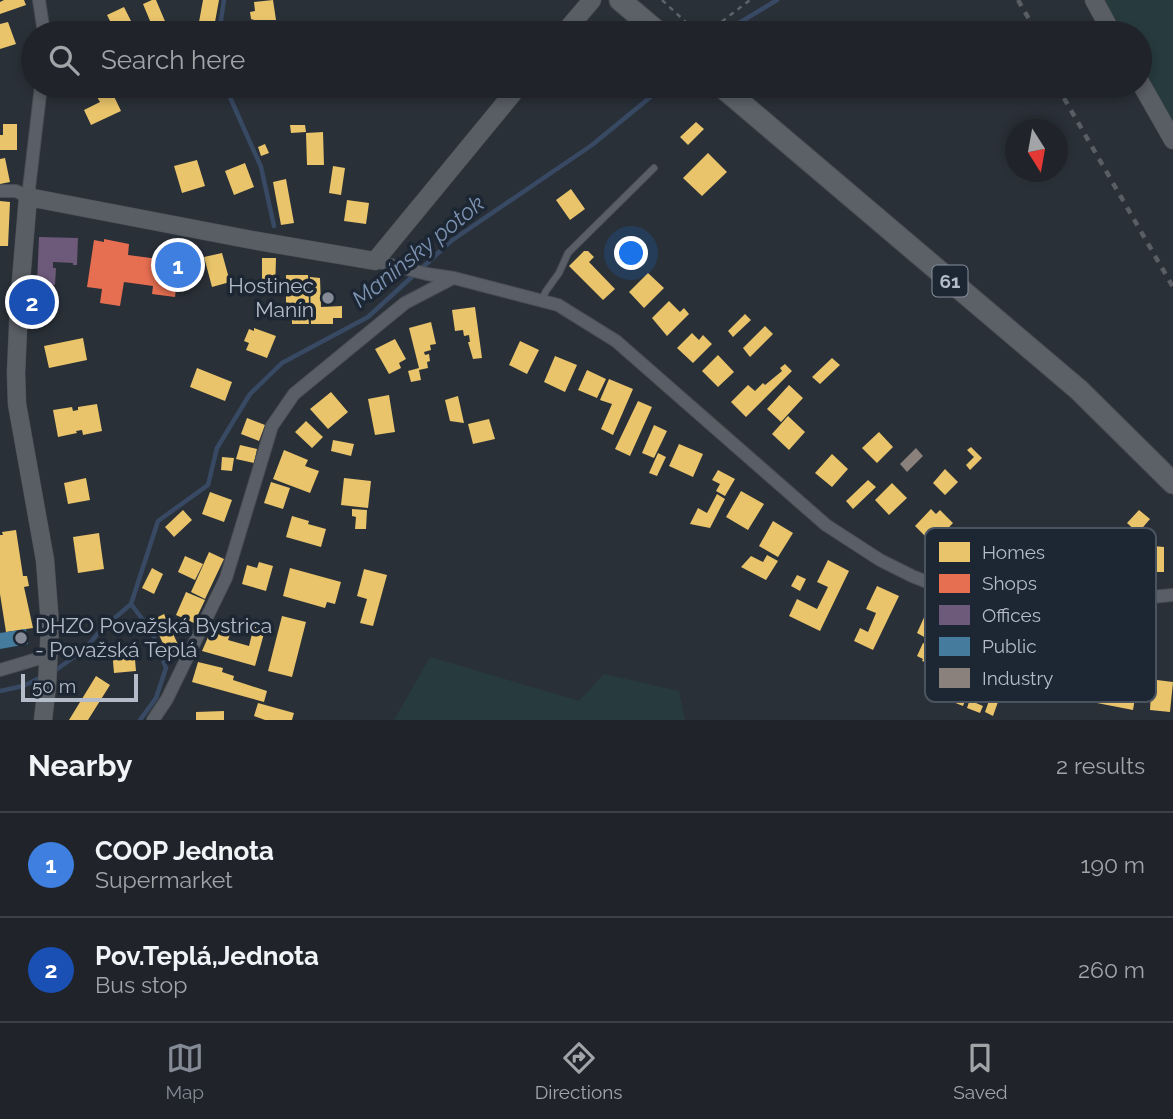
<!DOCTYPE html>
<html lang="en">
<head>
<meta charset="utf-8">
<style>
	:root { --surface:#20242a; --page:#2d3036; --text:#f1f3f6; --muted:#a2a4a8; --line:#3d4147; --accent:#848b96 }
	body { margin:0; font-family:Raleway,sans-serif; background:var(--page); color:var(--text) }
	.compass { position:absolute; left:1005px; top:119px; width:63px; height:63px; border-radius:50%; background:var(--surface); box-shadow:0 4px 10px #0003; rotate:169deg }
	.scale { position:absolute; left:21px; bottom:18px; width:117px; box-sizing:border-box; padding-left:7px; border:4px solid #b4bcc9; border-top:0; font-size:19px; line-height:24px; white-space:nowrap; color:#b4bcc9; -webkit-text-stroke:5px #1d2633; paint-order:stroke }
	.you { position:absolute; left:632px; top:254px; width:24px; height:24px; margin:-18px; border:5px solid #fff; border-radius:50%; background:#1a73e8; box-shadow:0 0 0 10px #1a73e833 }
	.badge { display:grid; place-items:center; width:46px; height:46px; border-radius:50%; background:var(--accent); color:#fff; font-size:23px; font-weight:700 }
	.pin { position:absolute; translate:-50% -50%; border:4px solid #fff; box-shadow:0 2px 7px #0006 }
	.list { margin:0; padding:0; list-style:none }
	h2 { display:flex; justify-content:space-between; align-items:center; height:91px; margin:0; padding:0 28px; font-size:30px }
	h2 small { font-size:23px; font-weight:400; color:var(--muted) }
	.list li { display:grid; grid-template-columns:46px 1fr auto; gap:21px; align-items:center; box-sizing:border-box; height:105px; padding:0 28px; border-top:2px solid var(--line) }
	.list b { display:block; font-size:26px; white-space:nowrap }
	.list p { margin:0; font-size:23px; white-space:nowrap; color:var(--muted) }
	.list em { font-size:23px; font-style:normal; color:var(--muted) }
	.icon { flex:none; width:38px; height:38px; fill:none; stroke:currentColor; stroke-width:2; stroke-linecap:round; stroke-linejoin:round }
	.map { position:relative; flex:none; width:1173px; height:720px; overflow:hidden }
	.search { position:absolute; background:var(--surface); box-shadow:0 4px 10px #0003; left:21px; right:21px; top:21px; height:77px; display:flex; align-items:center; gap:18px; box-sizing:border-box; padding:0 24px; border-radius:38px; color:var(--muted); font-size:26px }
	.sheet { height:301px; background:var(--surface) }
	nav { display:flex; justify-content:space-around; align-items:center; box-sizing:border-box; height:98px; border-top:2px solid var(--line); background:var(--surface); font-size:19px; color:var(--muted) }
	nav a { display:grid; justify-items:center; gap:4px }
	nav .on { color:var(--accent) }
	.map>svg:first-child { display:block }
	.green { fill:#273a3e }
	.homes { fill:#e9c46a }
	.shops { fill:#e76f51 }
	.offices { fill:#6d597a }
	.public { fill:#457b9d }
	.industry { fill:#8a817c }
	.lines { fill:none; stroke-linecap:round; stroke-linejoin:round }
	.stream { stroke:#384963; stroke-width:4.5 }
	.lane-casing { stroke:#484c53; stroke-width:8 }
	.street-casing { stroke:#484c53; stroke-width:14 }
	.secondary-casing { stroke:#484c53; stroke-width:19 }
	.primary-casing { stroke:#484c55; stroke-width:23 }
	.path { stroke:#5d636a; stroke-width:2.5; stroke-dasharray:5 5; stroke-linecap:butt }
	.lane { stroke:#5a5e66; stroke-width:6 }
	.street { stroke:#5a5e66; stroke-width:12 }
	.secondary { stroke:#595d64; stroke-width:18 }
	.primary { stroke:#5c6168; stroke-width:21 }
	.rail { stroke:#595d64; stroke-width:4.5; stroke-dasharray:7 7; stroke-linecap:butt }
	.poi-dot { fill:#848b96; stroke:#1d2633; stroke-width:2.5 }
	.labels { text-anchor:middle; stroke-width:7; stroke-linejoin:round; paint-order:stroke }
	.shield { fill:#1d2633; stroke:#878f9c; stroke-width:2 }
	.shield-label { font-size:19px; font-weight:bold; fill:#b4bcc9 }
	.poi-label { font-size:21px; fill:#b4bcc9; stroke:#1d2633; text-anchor:end }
	.water-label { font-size:23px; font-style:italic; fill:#7c92b1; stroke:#1d2633 }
	.key { fill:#1d2633; stroke:#4a5360; stroke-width:2 }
	.key-label { font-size:19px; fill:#b4bcc9 }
</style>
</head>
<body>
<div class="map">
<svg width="1173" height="720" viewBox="0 0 1173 720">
	<rect width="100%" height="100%" fill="#2a3038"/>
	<path class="green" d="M1102 0H1173V125L1140 66V33H1121Z
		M430 657 579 701 604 674 679 691 685 720H394Z"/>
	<path class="homes" d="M4 0H24L26 5 0 14V2Z
		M152 0H156L170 33H155L143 4Z
		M203 0H219L213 33H197Z
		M273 0 276 20H254L251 19 250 12 255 11 254 2Z
		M124 7 136 31 132 33H116L107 15Z
		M8 22 16 44 0 49V24Z
		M264 22V33H238L237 23Z
		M111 90 121 111 91 125 84 110 100 102 97 97Z
		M696 122 704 129 688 145 680 137Z
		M3 124H17V150H0V135H3Z
		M290 125H305L306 132 291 133Z
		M323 132 324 165H307L306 133Z
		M265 144 269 153 261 156 258 147Z
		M708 153 727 172 702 196 683 178Z
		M5 158 10 182 0 184V159Z
		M197 160 205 186 182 193 174 166Z
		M245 163 254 187 234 195 225 171Z
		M333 166 345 168 341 195 329 193Z
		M286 179 294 223 281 225 273 182Z
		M571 189 585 209 570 220 556 200Z
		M347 200 369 203 366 224 344 221Z
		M0 201 10 202 8 246H0Z
		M584 251H588L594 257 589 262 615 289 603 300 569 266Z
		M222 253 230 282 212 287 204 257Z
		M262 258H276L275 290H262Z
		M648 273 664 288 644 308 629 292Z
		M286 275H308L309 305H286Z
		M310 277 320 278 321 307 342 306V318H333V324H311Z
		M669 301 680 312 684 308 689 314 667 336 652 318Z
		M475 307 482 358 473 359 468 342H470L469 335 464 336 463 330 455 331 452 310Z
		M745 314 751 320 733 337 728 331Z
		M308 315 309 324H292V316Z
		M431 322 436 344 430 345 431 350 424 352 425 355 429 354 430 361 427 362 428 368 419 370 421 380 411 382 408 371 419 368 409 328Z
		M765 326 773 334 750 357 743 348Z
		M254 328 276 336 267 358 246 350 249 343 244 341 249 329 254 331Z
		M692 333 699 340 703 335 712 344 693 363 677 348Z
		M83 338 87 360 49 368 44 346Z
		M395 339 406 359 399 363 401 368 389 374 375 349Z
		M520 341 539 350 527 374 509 365Z
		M718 355 734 372 718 387 702 371Z
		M555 356 577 365 565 392 544 382Z
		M832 358 840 365 820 384 812 377Z
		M785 364 792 371 746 417 731 402 748 385 755 391 763 383 765 385 782 371 780 368Z
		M197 368 232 382 225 401 190 387Z
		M587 370 606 379 597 398 578 390Z
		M609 379 633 389 613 435 601 429 612 404 600 400Z
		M789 385 803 398 781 422 767 409Z
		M331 392 348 412 328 429 310 409Z
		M389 395 395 432 375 435 368 399Z
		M458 396 464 423 450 421 445 400Z
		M638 401 652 407 630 456 615 449Z
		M97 404 102 431 83 435 82 430 76 431 77 433 58 437 53 410 72 407 73 411 78 410V407Z
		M788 416 805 432 789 450 772 434Z
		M247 418 265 425 259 441 241 434Z
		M489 419 495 439 473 444 468 424Z
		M306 421 323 437 312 448 295 432Z
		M654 425 667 431 654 458 642 453Z
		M879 432 893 447 877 463 862 448Z
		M333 440 354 444 351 456 331 451Z
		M679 444 703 454 693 477 669 466Z
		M240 445 257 449 254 463 236 459Z
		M971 447 982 458 970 470 966 465 974 457 967 450Z
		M284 450 308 460 305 466 319 471 310 493 273 479Z
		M658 453 666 457 657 476 649 473Z
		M832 454 848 469 832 487 815 473Z
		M222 457 234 458 232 471 221 470Z
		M945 469 958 482 945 495 933 483Z
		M718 470 735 479 725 496 716 491 720 484 712 480Z
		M86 478 90 500 68 504 64 483Z
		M344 478 371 481 368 508 341 505Z
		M868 480 876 487 853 509 846 501Z
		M271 482 290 488 283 509 264 503Z
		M892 483 907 498 889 515 875 500Z
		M741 491 764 504 748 530 726 517Z
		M210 492 232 500 224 522 202 514Z
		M717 494 725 499 710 528 690 524 698 508 707 513Z
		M352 509 367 510 366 529H355L356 517 352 516Z
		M931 509 936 514 940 510 953 523 933 544 915 526Z
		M183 510 192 520 174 537 165 527Z
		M1139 510 1150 519 1138 533 1127 523Z
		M292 516 309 521 308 524 326 529 321 547 286 537Z
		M773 521 793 533 778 557 759 546Z
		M16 530 23 576H27L29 586 24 587 33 628 6 632 0 594V535H3L2 532Z
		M99 533 104 569 78 573 73 537Z
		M1142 545 1164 547V572H1133V558H1141Z
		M209 552 224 559 205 599 191 592Z
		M767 555 778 561 766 580 741 567 751 556 763 562Z
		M185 556 203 564 195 580 178 572Z
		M828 560 849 571 820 631 789 616 797 599 817 609 828 587 817 582Z
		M259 562 273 566 266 591 242 584 247 565 257 568Z
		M152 568 163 574 154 594 142 588Z
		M290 568 341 582 335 604 327 602 325 608 283 596Z
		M364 569 387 575 373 626 360 623 367 599 357 596Z
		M797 575 806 579 800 591 791 586Z
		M877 586 899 596 873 650 854 641 860 628 868 632 876 613 866 609Z
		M186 592 205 600 194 623 176 615Z
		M926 613 940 618 941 616 949 622 932 658 939 661 935 672 928 669 931 661 926 660 925 662 922 661 923 659 917 656 923 643 928 645 929 643 924 641 926 638 917 633Z
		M164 614 180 649 168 654 152 620Z
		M282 616 306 622 292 677 268 671Z
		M955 622 972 629 952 678 958 680 957 683 970 688 963 706 948 700 947 703 943 702 949 686 938 681 957 635 951 633Z
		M254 626 265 630 255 666 202 651 212 628 230 634 228 640 249 646Z
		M134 648 136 671 114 673 112 650Z
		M198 662 223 668 222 672 234 676 233 680 267 691 264 702 192 682Z
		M96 676 110 685 88 720H69Z
		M1149 679 1173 682 1170 712 1150 710 1151 693H1148Z
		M971 686 982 690 976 703 983 706 980 713 967 708 973 690Z
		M1100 691 1135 698 1133 710 1097 703Z
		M991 695 999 699 993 716 985 712Z
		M258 703 294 713 292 720H265L254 716Z
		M224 711V720H196V712Z"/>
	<path class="shops" d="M104 239 129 244 128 255 174 261 183 264 185 290 176 289 175 297 152 294 153 286 124 282 120 306 100 303 102 289 87 287 94 240 104 242Z"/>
	<path class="offices" d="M39 237 78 238 77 265H73V263L53 262V268H56L55 285 37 284Z"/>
	<path class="public" d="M26 629 28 644 0 649V633Z"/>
	<path class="industry" d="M916 448 923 456 907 472 900 464Z"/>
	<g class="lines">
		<path class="stream" d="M219 33 224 0
			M727 33 739 23 777 0
			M225 86 261 167 274 226
			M421 269 451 241 592 145 664 86
			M131 604 152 632 166 668 156 698 140 720
			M53 672 84 650 101 630 131 604 158 521 208 485 217 448 250 394 282 363 368 317 414 275
			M0 691 23 686 42 677"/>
		<g class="lane-casing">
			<path id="lane" d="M541 301 546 291 559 273 568 253 654 168"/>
		</g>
		<g class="street-casing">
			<path id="street" d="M39 0 44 33
				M0 191H16L28 197 41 86
				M375 261 427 274 454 278 558 305 616 341 826 525 880 560 912 576 942 588 969 595 1001 600 1086 603 1173 595
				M0 670 47 656
				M153 720 167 699 226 578 272 426 294 394 405 303 453 278"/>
		</g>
		<g class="secondary-casing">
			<path id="secondary" d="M1094 0 1112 33
				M564 33 592 0
				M1140 82 1173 140
				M43 720 47 686 50 625 45 560 17 404 16 373 19 305 28 197 252 240 375 261 519 86"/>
		</g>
		<g class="primary-casing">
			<path id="primary" d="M620 0 659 33
				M721 86 1079 390 1173 483"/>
		</g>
		<path class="path" d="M662 0 689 25 720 23 750 0"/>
		<use href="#lane" class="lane"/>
		<use href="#street" class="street"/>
		<use href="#secondary" class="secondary"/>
		<use href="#primary" class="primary"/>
		<path class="rail" d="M1018 0 1037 33
			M1057 86 1173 287"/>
	</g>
	<g class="poi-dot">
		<circle cx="328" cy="298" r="7"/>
		<circle cx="21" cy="638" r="7"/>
	</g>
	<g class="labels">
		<rect class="shield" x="932.5" y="265.5" width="35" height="31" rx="5"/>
		<g class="shield-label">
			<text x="950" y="288">61</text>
		</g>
		<g class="poi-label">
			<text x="314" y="293">Hostinec<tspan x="314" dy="24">Manín</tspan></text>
			<text x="35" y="633" text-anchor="start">DHZO Považská Bystrica<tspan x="35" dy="24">- Považská Teplá</tspan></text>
		</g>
		<g class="water-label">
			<text transform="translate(418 251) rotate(-39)" y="8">Manínsky potok</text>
		</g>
	</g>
	<rect x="925" y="528" width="231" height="174" rx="10" class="key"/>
	<rect x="939" y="542" width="31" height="20" fill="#e9c46a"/>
	<rect x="939" y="574" width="31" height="19" fill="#e76f51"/>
	<rect x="939" y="605" width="31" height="20" fill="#6d597a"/>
	<rect x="939" y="637" width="31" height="19" fill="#457b9d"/>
	<rect x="939" y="668" width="31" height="20" fill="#8a817c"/>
	<g class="key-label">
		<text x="982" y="559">Homes</text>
		<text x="982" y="590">Shops</text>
		<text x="982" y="622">Offices</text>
		<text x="982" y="653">Public</text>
		<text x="982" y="685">Industry</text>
	</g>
</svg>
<svg class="compass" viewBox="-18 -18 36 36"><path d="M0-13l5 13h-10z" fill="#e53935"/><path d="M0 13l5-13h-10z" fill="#a2a4a8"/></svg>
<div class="scale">50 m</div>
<div class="you"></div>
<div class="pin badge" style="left:178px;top:265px;background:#3f7fe0">1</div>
<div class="pin badge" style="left:32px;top:302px;background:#1a4fb4">2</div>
<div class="search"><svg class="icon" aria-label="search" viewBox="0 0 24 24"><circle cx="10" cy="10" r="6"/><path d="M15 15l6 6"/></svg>Search here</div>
</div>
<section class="sheet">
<h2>Nearby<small>2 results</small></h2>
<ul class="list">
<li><span class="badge" style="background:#3f7fe0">1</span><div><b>COOP Jednota</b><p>Supermarket</p></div><em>190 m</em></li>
<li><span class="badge" style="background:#1a4fb4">2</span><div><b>Pov.Teplá,Jednota</b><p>Bus stop</p></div><em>260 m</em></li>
</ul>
</section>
<nav>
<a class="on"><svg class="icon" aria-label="map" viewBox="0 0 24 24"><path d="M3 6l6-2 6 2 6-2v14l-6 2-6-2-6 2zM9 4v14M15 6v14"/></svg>Map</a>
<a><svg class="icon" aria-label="directions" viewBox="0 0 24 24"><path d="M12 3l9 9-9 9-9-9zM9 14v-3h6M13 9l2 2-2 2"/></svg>Directions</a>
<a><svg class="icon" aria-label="saved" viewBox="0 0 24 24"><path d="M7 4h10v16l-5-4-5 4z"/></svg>Saved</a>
</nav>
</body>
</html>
